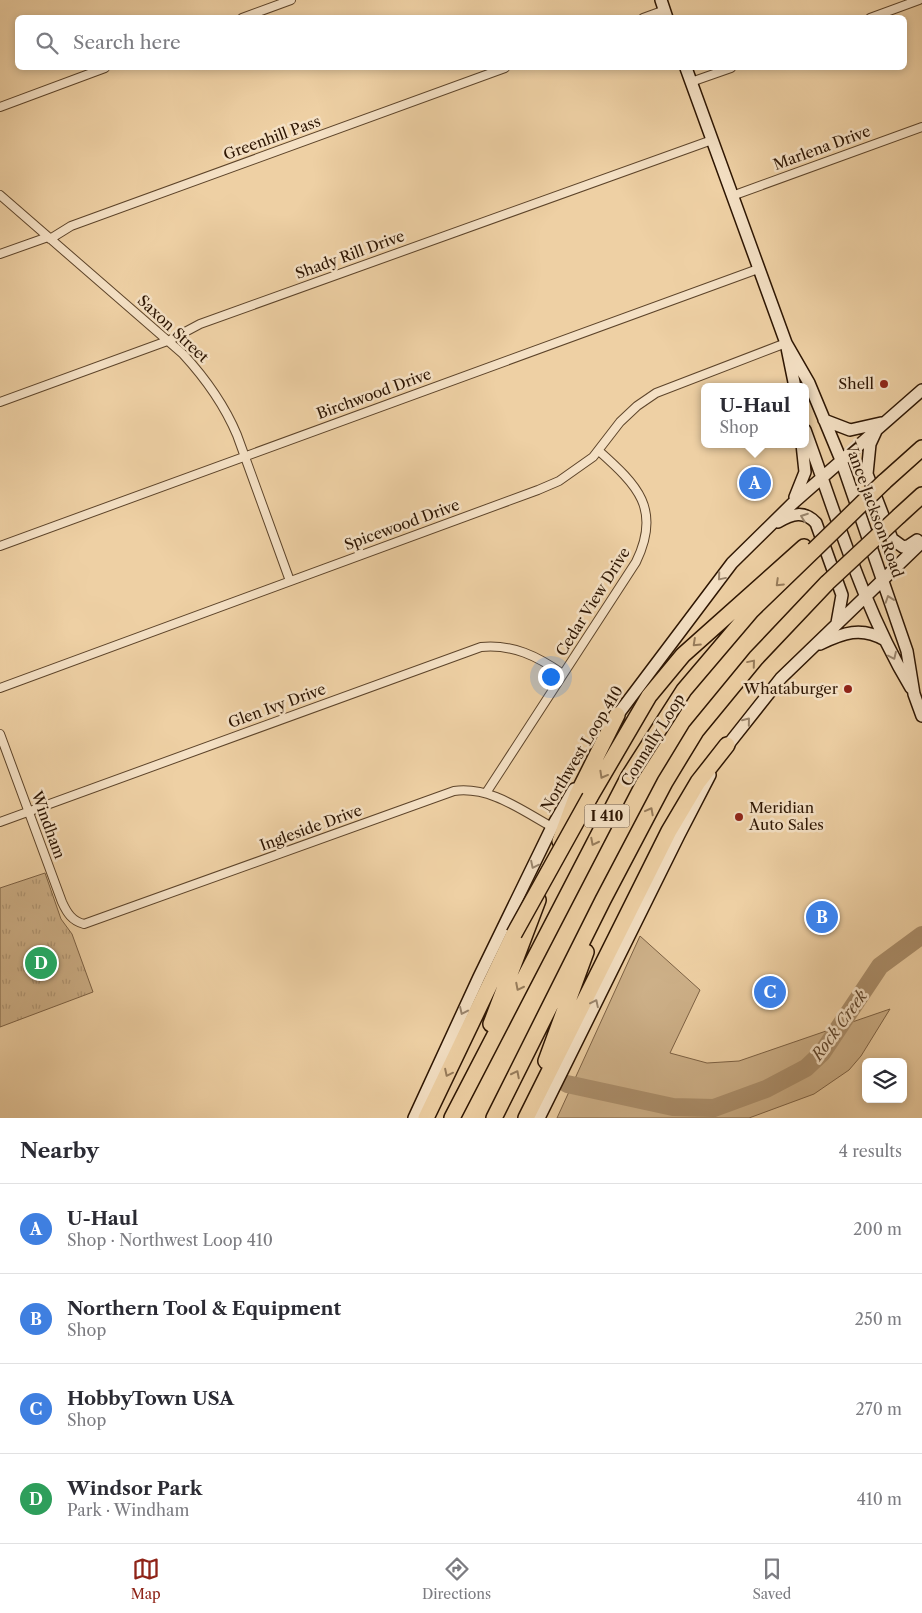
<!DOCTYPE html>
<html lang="en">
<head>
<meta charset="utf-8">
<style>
	:root { --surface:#fff; --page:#f2f2f3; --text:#2b2b33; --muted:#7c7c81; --line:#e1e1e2; --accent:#8f2418 }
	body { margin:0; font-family:"Libre Caslon Text",serif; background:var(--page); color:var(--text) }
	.controls { position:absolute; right:15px; bottom:15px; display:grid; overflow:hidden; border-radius:8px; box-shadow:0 2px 8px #0003 }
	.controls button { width:45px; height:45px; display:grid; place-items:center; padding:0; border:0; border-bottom:1px solid var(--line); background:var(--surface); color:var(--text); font:25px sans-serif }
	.you { position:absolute; left:550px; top:676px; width:18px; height:18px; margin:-12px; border:4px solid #fff; border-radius:50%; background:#1a73e8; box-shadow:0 0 0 8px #1a73e833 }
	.badge { display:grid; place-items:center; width:32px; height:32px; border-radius:50%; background:var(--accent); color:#fff; font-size:16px; font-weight:700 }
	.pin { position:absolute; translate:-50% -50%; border:2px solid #fff; box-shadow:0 1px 5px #0006 }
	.popup { position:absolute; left:701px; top:383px; width:108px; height:65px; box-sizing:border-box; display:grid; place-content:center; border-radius:8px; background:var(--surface); filter:drop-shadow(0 1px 4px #0005); font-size:16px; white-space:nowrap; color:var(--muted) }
	.popup b { font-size:19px; color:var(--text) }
	.popup::after { content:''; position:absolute; left:50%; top:100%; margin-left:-10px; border:10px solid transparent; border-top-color:var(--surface) }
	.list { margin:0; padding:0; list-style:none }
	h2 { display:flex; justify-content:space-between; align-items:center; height:65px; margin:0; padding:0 20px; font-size:21px }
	h2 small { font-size:16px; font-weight:400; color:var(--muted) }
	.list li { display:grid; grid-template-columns:32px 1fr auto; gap:15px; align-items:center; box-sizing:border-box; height:90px; padding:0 20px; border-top:1px solid var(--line) }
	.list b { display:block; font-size:19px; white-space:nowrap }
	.list p { margin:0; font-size:16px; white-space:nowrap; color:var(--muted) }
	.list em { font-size:16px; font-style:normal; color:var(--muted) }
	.icon { flex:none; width:28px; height:28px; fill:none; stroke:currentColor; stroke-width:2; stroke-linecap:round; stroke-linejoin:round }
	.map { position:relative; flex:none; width:922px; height:1118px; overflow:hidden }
	.search { position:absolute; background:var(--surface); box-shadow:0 2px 8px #0003; left:15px; right:15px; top:15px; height:55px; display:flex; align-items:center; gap:12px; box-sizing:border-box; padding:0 18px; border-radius:8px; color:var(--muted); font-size:19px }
	.sheet { height:425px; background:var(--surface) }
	nav { display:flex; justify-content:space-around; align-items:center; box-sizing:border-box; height:70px; border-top:1px solid var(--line); background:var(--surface); font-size:14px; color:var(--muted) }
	nav a { display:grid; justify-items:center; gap:2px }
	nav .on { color:var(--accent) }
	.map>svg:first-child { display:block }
	.grass { fill:#cdb088; stroke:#7d6245 }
	.park { fill:url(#park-tufts); stroke:#7d6245 }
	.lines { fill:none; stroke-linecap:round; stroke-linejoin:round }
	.river { stroke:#ac906d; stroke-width:18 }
	.minor-casing { stroke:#5d442a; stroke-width:10 }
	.secondary-casing { stroke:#2d1502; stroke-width:14 }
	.motorway-casing { stroke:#2d1502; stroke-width:18 }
	.minor { stroke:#f4e0c4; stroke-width:8 }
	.secondary { stroke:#f4e0c4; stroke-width:11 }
	.motorway { stroke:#eed0a4; stroke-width:15 }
	.motorway-bridge-casing { stroke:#2d1502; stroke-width:18; stroke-linecap:butt }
	.motorway-bridge { stroke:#eed0a4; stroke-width:15 }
	.oneway { stroke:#9a856d }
	.oneway2 { stroke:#977c5b }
	.poi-dot { fill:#8f2418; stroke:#f4e0c4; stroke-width:2 }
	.labels { text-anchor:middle; stroke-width:5; stroke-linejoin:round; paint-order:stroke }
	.shield { fill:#f4e0c4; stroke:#69523c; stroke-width:1 }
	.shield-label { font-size:14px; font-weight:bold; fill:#2d1502 }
	.street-label { font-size:15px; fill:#2d1502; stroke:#f4e0c4 }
	.poi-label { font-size:15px; fill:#2d1502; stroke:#f4e0c4; text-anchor:end }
	.water-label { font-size:16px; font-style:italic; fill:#60462d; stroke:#f4e0c4 }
</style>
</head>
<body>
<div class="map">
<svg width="922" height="1118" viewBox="0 0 922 1118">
	<defs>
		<pattern id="park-tufts" width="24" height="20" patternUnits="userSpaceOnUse" patternTransform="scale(1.25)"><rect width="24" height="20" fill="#cdb088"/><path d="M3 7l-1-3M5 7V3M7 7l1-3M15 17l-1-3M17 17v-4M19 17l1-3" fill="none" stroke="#b09674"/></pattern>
	</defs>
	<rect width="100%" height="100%" fill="#eed0a4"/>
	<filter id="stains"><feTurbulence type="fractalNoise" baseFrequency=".004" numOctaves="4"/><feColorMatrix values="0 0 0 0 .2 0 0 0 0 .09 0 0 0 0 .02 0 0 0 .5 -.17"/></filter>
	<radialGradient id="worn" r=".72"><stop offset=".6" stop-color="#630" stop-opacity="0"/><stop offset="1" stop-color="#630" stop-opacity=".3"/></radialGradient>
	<path class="grass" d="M640 936 700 990 670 1053 707 1063 739 1061 890 1009 861 1056 849 1070 814 1094 749 1118H557Z"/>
	<path class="park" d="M45 873 61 919 72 934 93 992 0 1027V888Z"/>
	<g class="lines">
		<path class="river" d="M567 1084 673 1107 714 1108 766 1089 806 1068 822 1053 880 966 922 935"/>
		<g class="minor-casing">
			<path id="minor" d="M242 18 291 0
				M643 18 665 10
				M870 18 919 0
				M691 82 731 68
				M0 107 105 68
				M0 195 183 354C206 379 224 404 237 435L290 581
				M732 196 922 127
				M50 239 71 226 505 68
				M0 254 48 237
				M0 402 170 340 200 324 712 140
				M0 546 758 269
				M0 688 538 490 559 481 593 457 620 422 637 406 656 393 786 343
				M0 734 62 902C67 913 72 921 84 924L454 791C490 786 521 810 552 827
				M486 793 636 562C662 509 637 485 599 451
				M0 822 481 647C513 644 537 656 563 674"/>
		</g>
		<g class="secondary-casing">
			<path id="secondary" d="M661 0 667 18
				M686 68 786 343 795 387
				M786 343 809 383 841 460 907 651 914 694 922 716
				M824 420 850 430 881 423
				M805 430C837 517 863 608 911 688
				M876 431 870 444 867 474 892 539 903 547 908 546 917 540
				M795 497 805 472 802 444
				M778 522C792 514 804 510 816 523L842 595 837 623
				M820 644C843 633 861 626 885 640
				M613 721 732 563 792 504 922 390
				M724 750 781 678 922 542
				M414 1118 479 977 552 827 574 789
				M539 1118 679 835 710 775"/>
		</g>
		<g class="motorway-casing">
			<path id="motorway" d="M884 482 922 448
				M899 516 922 495
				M590 797 649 696 683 655 804 547
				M560 841 577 795 617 715
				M491 1024 538 900
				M546 1061 586 952
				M426 1118 514 934
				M452 1118 629 776 684 690 752 610 814 550
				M494 1118 603 900 665 782 696 731 756 658 827 583
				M526 1118 669 831 698 782 727 745"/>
		</g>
		<use href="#minor" class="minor"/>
		<use href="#secondary" class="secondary"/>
		<use href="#motorway" class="motorway"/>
		<g class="motorway-bridge-casing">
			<path id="motorway-bridge" d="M814 550 884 482
				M827 583 899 516
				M514 934 590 797"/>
		</g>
		<use href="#motorway-bridge" class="motorway-bridge"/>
	</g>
	<defs><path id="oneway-chevron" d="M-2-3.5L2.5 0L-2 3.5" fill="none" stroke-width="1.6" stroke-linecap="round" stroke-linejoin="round" transform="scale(1.25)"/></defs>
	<g class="oneway">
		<use href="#oneway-chevron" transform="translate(804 517) rotate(-160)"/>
		<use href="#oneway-chevron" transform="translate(721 577) rotate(130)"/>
		<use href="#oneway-chevron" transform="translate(889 599) rotate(-109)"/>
		<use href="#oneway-chevron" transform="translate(893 656) rotate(65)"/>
		<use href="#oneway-chevron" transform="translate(747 721) rotate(-51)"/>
		<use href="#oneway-chevron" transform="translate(534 865) rotate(116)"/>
		<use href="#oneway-chevron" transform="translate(595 1003) rotate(-64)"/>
		<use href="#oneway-chevron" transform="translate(463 1011) rotate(115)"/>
	</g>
	<g class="oneway2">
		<use href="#oneway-chevron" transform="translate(779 583) rotate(136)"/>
		<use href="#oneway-chevron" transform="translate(696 643) rotate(137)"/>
		<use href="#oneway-chevron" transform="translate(752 663) rotate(-50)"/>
		<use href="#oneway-chevron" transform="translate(603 775) rotate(119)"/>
		<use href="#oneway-chevron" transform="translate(650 811) rotate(-62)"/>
		<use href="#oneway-chevron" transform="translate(594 842) rotate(117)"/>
		<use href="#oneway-chevron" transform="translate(519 987) rotate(117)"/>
		<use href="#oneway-chevron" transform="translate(448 1073) rotate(116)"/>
		<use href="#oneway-chevron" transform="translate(516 1074) rotate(-63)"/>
	</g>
	<g class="poi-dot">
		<circle cx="884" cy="384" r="5"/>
		<circle cx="848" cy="689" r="5"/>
		<circle cx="739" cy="817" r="5"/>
	</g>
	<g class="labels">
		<rect class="shield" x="584.5" y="804.5" width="45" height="23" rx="4"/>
		<g class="shield-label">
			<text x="607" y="821">I 410</text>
		</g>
		<g class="street-label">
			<text transform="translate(272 138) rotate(-20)" y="5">Greenhill Pass</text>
			<text transform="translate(822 148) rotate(-20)" y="5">Marlena Drive</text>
			<text transform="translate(350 255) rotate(-20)" y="5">Shady Rill Drive</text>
			<text transform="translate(173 329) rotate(43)" y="5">Saxon Street</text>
			<text transform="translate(374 394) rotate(-20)" y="5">Birchwood Drive</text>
			<text transform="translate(874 510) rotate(70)" y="5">Vance Jackson Road</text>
			<text transform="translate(402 525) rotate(-20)" y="5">Spicewood Drive</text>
			<text transform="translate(593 602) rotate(-58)" y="5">Cedar View Drive</text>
			<text transform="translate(277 706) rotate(-20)" y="5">Glen Ivy Drive</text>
			<text transform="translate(653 740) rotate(-58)" y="5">Connally Loop</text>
			<text transform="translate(582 749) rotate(-59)" y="5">Northwest Loop 410</text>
			<text transform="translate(48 825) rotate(70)" y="5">Windham</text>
			<text transform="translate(311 828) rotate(-20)" y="5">Ingleside Drive</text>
		</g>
		<g class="poi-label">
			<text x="874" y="389">Shell</text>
			<text x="838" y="694">Whataburger</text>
			<text x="749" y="813" text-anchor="start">Meridian<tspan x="749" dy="17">Auto Sales</tspan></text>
		</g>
		<g class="water-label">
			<text transform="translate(839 1025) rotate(-54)" y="6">Rock Creek</text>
		</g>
	</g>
	<rect width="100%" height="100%" filter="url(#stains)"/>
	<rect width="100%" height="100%" fill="url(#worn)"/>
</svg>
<div class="controls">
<button><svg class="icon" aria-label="layers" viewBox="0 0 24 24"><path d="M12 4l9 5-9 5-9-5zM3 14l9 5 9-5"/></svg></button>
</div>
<div class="you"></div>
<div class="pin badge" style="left:755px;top:483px;background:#3f7fe0">A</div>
<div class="popup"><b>U-Haul</b>Shop</div>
<div class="pin badge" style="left:822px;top:917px;background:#3f7fe0">B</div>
<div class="pin badge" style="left:770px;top:992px;background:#3f7fe0">C</div>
<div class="pin badge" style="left:41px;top:963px;background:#2e9e5b">D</div>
<div class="search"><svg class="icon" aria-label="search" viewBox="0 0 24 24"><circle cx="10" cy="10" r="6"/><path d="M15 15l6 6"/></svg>Search here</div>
</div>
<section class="sheet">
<h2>Nearby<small>4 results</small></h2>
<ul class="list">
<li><span class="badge" style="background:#3f7fe0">A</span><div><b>U-Haul</b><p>Shop · Northwest Loop 410</p></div><em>200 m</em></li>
<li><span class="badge" style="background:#3f7fe0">B</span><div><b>Northern Tool &amp; Equipment</b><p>Shop</p></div><em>250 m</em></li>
<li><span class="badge" style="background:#3f7fe0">C</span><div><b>HobbyTown USA</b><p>Shop</p></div><em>270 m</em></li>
<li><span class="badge" style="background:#2e9e5b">D</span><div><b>Windsor Park</b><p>Park · Windham</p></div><em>410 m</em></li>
</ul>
</section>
<nav>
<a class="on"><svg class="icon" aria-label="map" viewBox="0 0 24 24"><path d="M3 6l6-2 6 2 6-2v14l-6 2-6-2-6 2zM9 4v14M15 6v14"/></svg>Map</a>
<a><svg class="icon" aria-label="directions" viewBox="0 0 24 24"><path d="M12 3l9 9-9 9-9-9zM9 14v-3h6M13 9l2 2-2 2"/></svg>Directions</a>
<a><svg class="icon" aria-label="saved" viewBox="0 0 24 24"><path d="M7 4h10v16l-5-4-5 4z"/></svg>Saved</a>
</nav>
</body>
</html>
